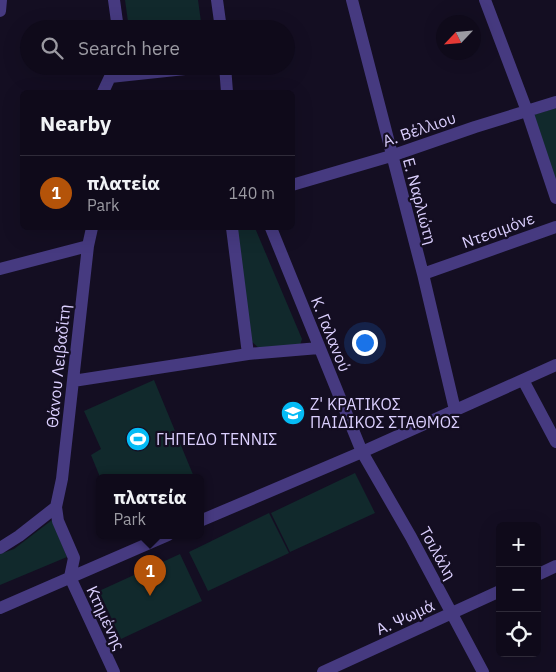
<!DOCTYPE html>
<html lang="en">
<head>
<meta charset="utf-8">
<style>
	:root { --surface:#0f0a1a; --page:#181323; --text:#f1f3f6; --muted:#9b9aa2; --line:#2f2b39; --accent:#b45309 }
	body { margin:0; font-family:"IBM Plex Sans",sans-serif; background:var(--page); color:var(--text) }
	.controls { position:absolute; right:15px; bottom:15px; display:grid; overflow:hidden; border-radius:8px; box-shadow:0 5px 20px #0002 }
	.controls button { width:45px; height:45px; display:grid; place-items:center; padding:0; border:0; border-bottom:1px solid var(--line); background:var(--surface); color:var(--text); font:25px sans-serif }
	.compass { position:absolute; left:436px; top:15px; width:45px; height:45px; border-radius:50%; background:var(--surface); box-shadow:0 5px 20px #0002; rotate:244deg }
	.you { position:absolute; left:364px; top:342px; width:18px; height:18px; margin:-12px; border:4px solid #fff; border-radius:50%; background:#1a73e8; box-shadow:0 0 0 8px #1a73e833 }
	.badge { display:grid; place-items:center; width:32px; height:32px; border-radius:50%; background:var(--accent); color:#fff; font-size:16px; font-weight:700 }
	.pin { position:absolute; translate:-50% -41px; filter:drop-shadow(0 1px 2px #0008) }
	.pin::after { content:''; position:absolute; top:26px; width:18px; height:15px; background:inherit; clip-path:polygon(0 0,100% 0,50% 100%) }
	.popup { position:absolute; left:96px; top:474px; width:108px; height:65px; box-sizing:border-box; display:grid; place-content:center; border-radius:8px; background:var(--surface); filter:drop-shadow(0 1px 4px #0005); font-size:16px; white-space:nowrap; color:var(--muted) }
	.popup b { font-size:19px; color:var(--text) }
	.popup::after { content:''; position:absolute; left:50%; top:100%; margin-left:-10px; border:10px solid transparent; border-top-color:var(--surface) }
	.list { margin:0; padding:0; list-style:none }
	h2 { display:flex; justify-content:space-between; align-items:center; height:65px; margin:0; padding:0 20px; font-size:21px }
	h2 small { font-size:16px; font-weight:400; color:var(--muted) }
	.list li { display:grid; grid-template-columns:32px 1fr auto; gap:15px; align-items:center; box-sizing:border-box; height:75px; padding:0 20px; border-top:1px solid var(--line) }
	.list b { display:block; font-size:19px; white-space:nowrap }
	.list p { margin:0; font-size:16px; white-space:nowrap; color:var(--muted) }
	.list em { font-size:16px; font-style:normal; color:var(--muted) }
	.icon { flex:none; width:28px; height:28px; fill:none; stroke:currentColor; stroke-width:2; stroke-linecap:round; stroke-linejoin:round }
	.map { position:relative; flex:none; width:556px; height:672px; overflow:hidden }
	.search { position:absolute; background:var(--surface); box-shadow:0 5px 20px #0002; left:20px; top:20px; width:275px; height:55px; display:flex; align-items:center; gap:12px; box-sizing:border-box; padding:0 18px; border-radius:28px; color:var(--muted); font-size:19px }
	.panel { position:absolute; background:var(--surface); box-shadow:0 5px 20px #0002; left:20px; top:90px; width:275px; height:140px; border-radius:8px }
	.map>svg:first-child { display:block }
	.green { fill:#11292c }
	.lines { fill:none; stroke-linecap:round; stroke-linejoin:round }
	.minor { stroke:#463a80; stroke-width:12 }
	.labels { text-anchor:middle; stroke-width:4.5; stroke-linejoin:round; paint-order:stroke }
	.street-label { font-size:16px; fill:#dbcffe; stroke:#140e22 }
	.poi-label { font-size:16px; fill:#dbcffe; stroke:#140e22; text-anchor:start }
</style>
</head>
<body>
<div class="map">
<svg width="556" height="672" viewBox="0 0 556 672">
	<rect width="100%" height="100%" fill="#140e22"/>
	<path class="green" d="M125 0H198L202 29H129Z
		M556 108V187L533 115Z
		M236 228H255L302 339 300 345 261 350 251 341Z
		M154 380 194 477H100L91 455 101 449 84 411Z
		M355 473 375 513 290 552 271 513Z
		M269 513 289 553 208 591 189 552Z
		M52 520 67 557 0 585V554L14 549Z
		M180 554 202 601 121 639 99 591Z"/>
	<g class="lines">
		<path class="minor" d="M114 0 118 29
			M217 0 221 29
			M352 0 423 274 455 410
			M485 0 527 111 556 198
			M0 11 1 0
			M225 66 227 92
			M110 77 213 66
			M103 92 110 77 112 66
			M292 185 391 156 475 127 556 102
			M92 228 88 246 62 479 56 507 58 521 74 558 70 577 114 672
			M271 228 362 452 411 537 483 672
			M0 269 88 246
			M423 274 556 227
			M248 354 319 348
			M523 380 556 442
			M73 381 248 354 232 228
			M200 521 362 452 556 365
			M0 548 19 536 56 507
			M537 575 556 566
			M0 608 168 535
			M323 672 500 591"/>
	</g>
	<defs>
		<g id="school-disc" transform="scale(1.25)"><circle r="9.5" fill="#05bbf5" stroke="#140e22"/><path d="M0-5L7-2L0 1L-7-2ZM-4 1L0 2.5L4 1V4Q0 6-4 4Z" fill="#fff"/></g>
		<g id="stadium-disc" transform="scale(1.25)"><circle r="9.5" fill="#05bbf5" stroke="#140e22"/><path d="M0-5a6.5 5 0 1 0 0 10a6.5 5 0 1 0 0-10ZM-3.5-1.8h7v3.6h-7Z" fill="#fff"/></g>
	</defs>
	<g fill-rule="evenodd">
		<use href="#school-disc" x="293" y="413"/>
		<use href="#stadium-disc" x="138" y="439"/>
	</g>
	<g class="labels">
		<g class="street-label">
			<text transform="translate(419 129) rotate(-19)" y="6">Α. Βέλλιου</text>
			<text transform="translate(420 201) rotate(75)" y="6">Ε. Ναρλιώτη</text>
			<text transform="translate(498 230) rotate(-20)" y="6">Ντεσιμόνε</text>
			<text transform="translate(331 334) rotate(68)" y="6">Κ. Γαλανού</text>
			<text transform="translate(58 366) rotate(-84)" y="6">Θάνου Λειβαδίτη</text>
			<text transform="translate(438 553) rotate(61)" y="6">Τσιλάλη</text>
			<text transform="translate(405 617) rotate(-25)" y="6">Α. Ψωμά</text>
			<text transform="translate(106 618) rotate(65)" y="6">Κτημένης</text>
		</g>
		<g class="poi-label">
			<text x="310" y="410">Ζ' ΚΡΑΤΙΚΟΣ<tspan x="310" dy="18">ΠΑΙΔΙΚΟΣ ΣΤΑΘΜΟΣ</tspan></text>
			<text x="156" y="445">ΓΗΠΕΔΟ ΤΕΝΝΙΣ</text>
		</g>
	</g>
</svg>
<div class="controls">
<button>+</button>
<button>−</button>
<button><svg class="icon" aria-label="locate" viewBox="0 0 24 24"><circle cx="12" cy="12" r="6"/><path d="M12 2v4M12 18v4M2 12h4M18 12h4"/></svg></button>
</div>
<svg class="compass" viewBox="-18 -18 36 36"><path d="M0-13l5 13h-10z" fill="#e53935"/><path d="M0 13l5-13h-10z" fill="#9b9aa2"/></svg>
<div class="you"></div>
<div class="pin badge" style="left:150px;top:596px">1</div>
<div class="popup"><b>πλατεία</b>Park</div>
<div class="search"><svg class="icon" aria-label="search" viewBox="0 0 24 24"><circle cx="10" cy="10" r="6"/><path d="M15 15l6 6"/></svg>Search here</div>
<section class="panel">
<h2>Nearby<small></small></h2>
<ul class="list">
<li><span class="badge">1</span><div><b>πλατεία</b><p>Park</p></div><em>140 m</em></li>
</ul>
</section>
</div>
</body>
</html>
